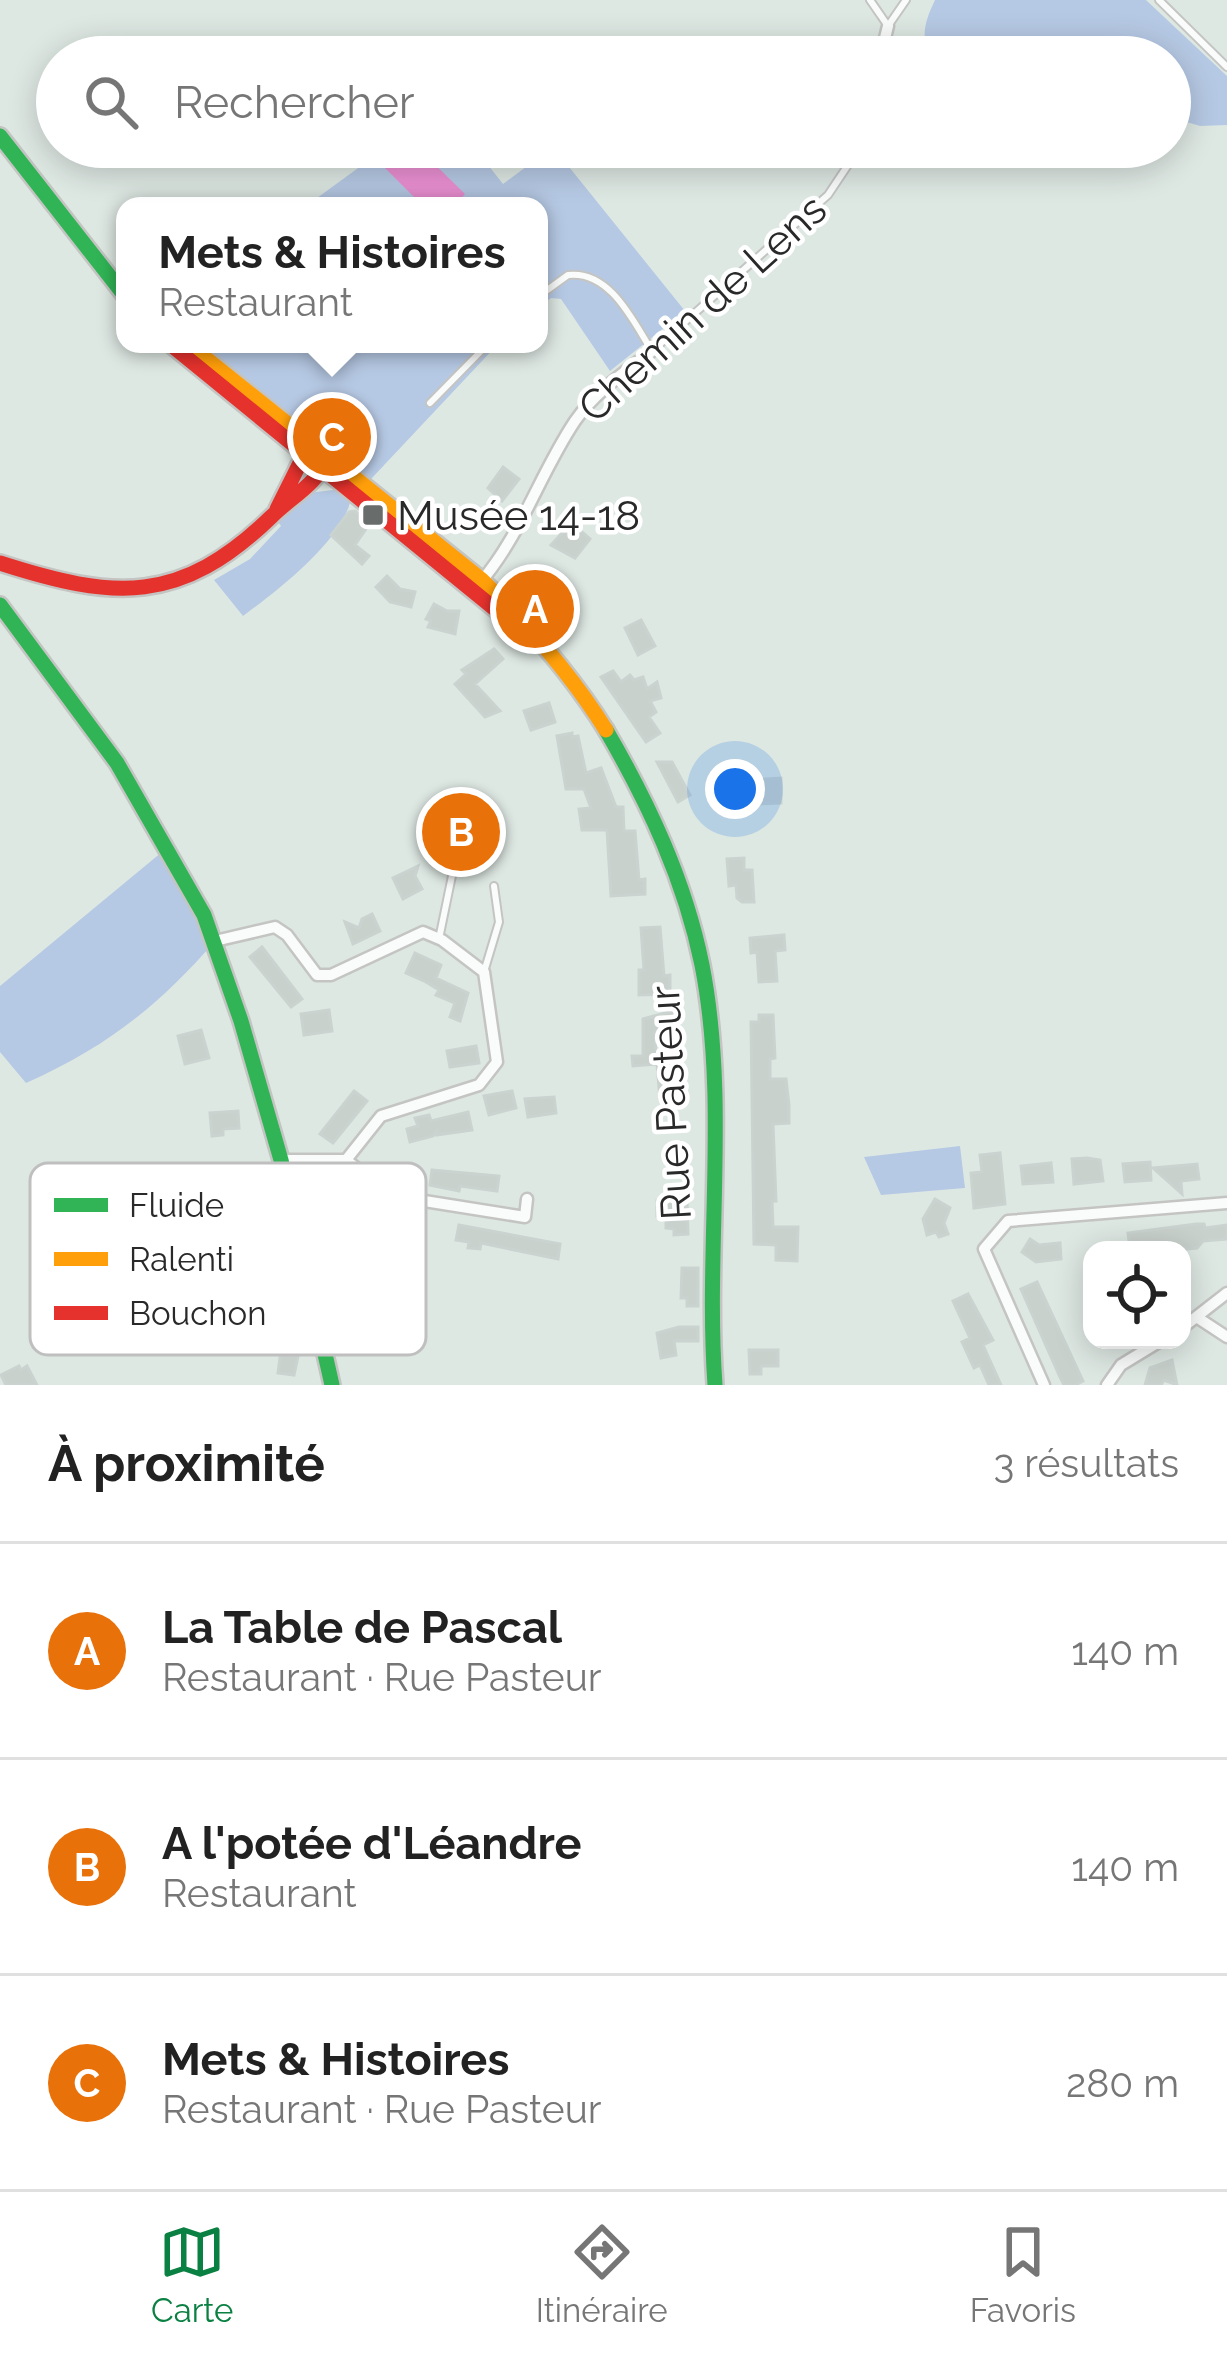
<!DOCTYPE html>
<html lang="fr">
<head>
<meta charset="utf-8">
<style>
	:root { --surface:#fff; --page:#f6f6f6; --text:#222; --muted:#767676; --line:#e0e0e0; --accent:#0b8043 }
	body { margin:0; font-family:Raleway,sans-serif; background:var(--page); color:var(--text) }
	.controls { position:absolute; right:36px; bottom:36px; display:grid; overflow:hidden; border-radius:24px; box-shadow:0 6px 30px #0003 }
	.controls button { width:108px; height:108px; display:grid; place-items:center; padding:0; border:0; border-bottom:3px solid var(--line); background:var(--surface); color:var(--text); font:60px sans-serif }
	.you { position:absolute; left:735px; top:789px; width:42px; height:42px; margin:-30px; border:9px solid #fff; border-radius:50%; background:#1a73e8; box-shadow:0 0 0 18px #1a73e833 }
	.badge { display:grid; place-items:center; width:78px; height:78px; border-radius:50%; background:var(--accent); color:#fff; font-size:39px; font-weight:700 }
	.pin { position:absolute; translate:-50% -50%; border:6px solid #fff; box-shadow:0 3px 12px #0006 }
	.popup { position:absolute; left:116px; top:197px; width:432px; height:156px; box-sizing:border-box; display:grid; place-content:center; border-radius:24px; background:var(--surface); filter:drop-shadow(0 3px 9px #0005); font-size:39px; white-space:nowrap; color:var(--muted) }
	.popup b { font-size:45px; color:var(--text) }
	.popup::after { content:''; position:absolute; left:50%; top:100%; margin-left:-24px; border:24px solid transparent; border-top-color:var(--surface) }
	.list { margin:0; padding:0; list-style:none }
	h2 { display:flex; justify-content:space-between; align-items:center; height:156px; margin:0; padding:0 48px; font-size:51px }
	h2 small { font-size:39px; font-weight:400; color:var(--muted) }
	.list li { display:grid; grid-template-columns:78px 1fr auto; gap:36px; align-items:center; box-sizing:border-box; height:216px; padding:0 48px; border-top:3px solid var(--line) }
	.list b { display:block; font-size:45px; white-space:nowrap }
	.list p { margin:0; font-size:39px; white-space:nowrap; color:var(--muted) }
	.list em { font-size:39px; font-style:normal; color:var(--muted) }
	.icon { flex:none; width:66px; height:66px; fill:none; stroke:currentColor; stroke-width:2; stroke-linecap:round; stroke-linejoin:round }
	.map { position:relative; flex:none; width:1227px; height:1385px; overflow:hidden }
	.search { position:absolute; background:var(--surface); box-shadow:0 6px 30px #0003; left:36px; right:36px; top:36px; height:132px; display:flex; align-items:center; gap:30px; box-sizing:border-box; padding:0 42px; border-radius:66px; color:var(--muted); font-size:45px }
	.sheet { height:804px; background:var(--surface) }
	nav { display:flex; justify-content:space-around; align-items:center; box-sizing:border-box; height:168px; border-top:3px solid var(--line); background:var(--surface); font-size:33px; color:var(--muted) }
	nav a { display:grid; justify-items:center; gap:6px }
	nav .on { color:var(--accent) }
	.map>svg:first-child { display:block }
	.green { fill:#b6c9e4 }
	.water { fill:#eb90d3 }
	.building { fill:#c9d1cd; stroke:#cad3cf; stroke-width:3 }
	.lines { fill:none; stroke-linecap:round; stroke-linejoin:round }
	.lane-casing { stroke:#c4c5c3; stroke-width:10 }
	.street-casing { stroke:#c4c5c3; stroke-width:15 }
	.fast-casing { stroke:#c4c5c3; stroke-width:20 }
	.slow-casing { stroke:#c4c5c3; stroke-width:20 }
	.jam-casing { stroke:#c4c5c3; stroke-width:20 }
	.lane { stroke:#fafcfb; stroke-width:6 }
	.street { stroke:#fafcfb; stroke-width:10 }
	.fast { stroke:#30b455; stroke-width:15 }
	.slow { stroke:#ff9f0a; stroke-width:15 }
	.jam { stroke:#e5322d; stroke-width:15 }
	.poi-dot { fill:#686c6a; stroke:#fff; stroke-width:4.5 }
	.labels { text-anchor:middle; stroke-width:9; stroke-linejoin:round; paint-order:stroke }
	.street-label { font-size:42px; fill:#292929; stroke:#fff }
	.poi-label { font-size:42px; fill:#292929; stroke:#fff; text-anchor:start }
	.key { fill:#fff; stroke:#bfbfbf; stroke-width:3 }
	.key-label { font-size:33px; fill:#292929 }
</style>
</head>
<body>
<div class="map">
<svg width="1227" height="1385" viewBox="0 0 1227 1385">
	<rect width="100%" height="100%" fill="#dee8e3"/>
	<path class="green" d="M935 0H1146L1227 76V125L1200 126 1170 117V57H931C919 37 926 19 935 0Z
		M387 147H474L503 184 553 147 685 311 610 371 561 299 551 298 539 307V206H306Z
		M198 344H498L371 479Z
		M333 490 351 497C346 538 276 592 243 616L214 580 250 559 281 526 276 519 308 493Z
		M168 847 215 941C159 1006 105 1048 26 1083L0 1052V986Z
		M960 1146 965 1188 881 1195 864 1157Z"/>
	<path class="water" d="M399 147H417L465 194 454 206H423L380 163Z"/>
	<path class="building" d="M335 413 367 439 354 456 326 438 329 435 321 428Z
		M503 467 519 479 502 501 488 488Z
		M355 511 370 523 355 545 369 556 362 564 331 535 349 512Z
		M580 530 590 539 575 558 551 545 564 531 573 538Z
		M545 568 557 577 538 602 525 592Z
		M387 576 400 589 415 592 411 607 390 602 376 587Z
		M434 604 447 611H459L455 634 428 627 431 621 426 619Z
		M641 620 655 646 638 655 625 628Z
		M494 649 503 659 475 684 500 711 485 717 455 684 466 674 462 670Z
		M613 671 621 682 630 675 634 680 643 677 647 689 657 682 661 698 650 701 656 712 649 717 660 733 646 742 601 677Z
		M549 703 555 722 531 730 524 711Z
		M572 733V737L578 736 586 773 601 768 616 807H623L624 831H635L639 880 645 879V894L611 896 607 830H582L579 809 591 808 584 789H566L557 736Z
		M657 762H672L690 795 678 802Z
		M781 778V803L737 805 736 781Z
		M744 858V870H752L754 902H742L737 898 736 885 729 886 727 859Z
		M418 866 415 876 422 889 403 899 393 878Z
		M372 914 380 931 353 944 345 922 359 928 362 919Z
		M660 927 664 976 670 975V994L639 995V970H644L641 928Z
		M784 935 785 950 775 951 777 981 759 982 757 952 751 953 750 938Z
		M262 947 302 999 291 1007 250 957Z
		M415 953 441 965 436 978 468 993 460 1021 450 1017 455 1003 436 995 439 990 426 982 406 973Z
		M329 1010 332 1031 304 1035 301 1014Z
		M673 1011V1028L655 1032 656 1055 682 1053 684 1099H660L657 1064 633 1066 632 1056H643V1019Z
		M759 1015H773L775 1058 770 1059V1079H786L789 1105V1123L773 1124 776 1201H772L773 1227H798L797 1261 776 1260V1245L754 1244 751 1022H759Z
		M201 1030 209 1058 185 1064 178 1036Z
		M476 1046 479 1063 450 1067 447 1051Z
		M354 1091 367 1101 333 1143 320 1134Z
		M512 1091 516 1108 489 1115 484 1096Z
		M554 1097 556 1113 528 1117 525 1099Z
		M238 1111 239 1128 223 1129V1135L212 1136 210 1113Z
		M468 1112 472 1130 437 1135 438 1129 433 1136 410 1142 407 1129 418 1126 415 1118 429 1115 431 1121Z
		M1000 1153 1005 1204 974 1208 971 1173 982 1172 980 1155Z
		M1087 1158 1100 1160 1103 1181 1074 1184 1072 1159Z
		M1150 1162 1151 1180 1125 1182 1123 1164Z
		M1051 1163 1053 1182 1023 1184 1021 1166Z
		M1197 1164 1199 1179 1181 1181 1182 1194 1153 1168Z
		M432 1170 499 1176 497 1191 460 1186 459 1191 430 1185Z
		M245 1181 250 1202 274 1197 278 1214 242 1221 233 1184Z
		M935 1199 950 1208 944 1223 948 1234 939 1237 936 1232 927 1235 923 1219Z
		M687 1200 688 1234 674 1235V1229L666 1228V1216H657V1201Z
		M1196 1224H1204L1205 1228 1227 1225V1239L1203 1241 1197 1248 1188 1249H1174L1173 1245 1130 1249 1128 1233Z
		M459 1225 560 1244 558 1259 481 1243 480 1249 468 1248 469 1242 456 1240Z
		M136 1230 150 1232 145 1258 158 1264 154 1278 124 1269Z
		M1030 1239 1039 1245 1060 1243 1061 1259 1036 1262 1022 1252Z
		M312 1243 332 1252 337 1274 320 1278Z
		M682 1268H698V1306H687V1298H681Z
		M1037 1282 1083 1381 1075 1385H1064L1060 1377 1021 1289Z
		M968 1294 993 1340 983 1345 1001 1385H989L980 1365 974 1368 962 1342 970 1338 953 1301Z
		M679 1327H698V1341H674L676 1355 661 1358 657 1333Z
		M292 1331 303 1333 294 1375 278 1373 282 1342 291 1340Z
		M749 1350H778V1366H761V1374H750Z
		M1172 1360 1177 1385 1164 1380 1161 1385H1145L1150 1368Z
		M19 1366 21 1370 27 1366 37 1385H6L1 1375Z"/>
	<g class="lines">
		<g class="lane-casing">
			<path id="lane" d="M870 0 888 26 906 0
				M1159 0 1227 67
				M539 296 568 275C610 270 633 321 652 351L828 195 850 162 854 147
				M430 403 488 344
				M439 939 461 832
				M484 972 499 922 494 886"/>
		</g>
		<g class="street-casing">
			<path id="street" d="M883 46 888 26
				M479 584C521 536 540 473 575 421 595 392 625 372 652 351
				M215 941 275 927 287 935 317 975H331L423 932 442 940 484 972 497 1062 479 1085 381 1116 346 1160H281
				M346 1160 393 1196 525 1217 527 1199
				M1198 1318 1227 1337
				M1182 1328 1227 1293
				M1044 1385 984 1249 1008 1221 1227 1203
				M1107 1385 1121 1365 1162 1340"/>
		</g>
		<g class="fast-casing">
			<path id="fast" d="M0 136 125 296
				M0 605 117 763 204 915 241 1021 281 1160 332 1385
				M606 730C649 804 685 881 702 965 729 1103 705 1246 715 1385"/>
		</g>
		<g class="slow-casing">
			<path id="slow" d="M188 344 482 580C529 626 571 674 606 730"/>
		</g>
		<g class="jam-casing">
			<path id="jam" d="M170 344 517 627
				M277 509 299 465 315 450
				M0 563C115 600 180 605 271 517 291 497 316 485 328 458"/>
		</g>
		<use href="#lane" class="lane"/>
		<use href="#street" class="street"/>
		<use href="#fast" class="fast"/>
		<use href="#slow" class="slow"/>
		<use href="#jam" class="jam"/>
	</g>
	<rect class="poi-dot" x="361" y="503" width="24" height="24" rx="6"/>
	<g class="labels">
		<g class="street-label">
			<text transform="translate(702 308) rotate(-42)" y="15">Chemin de Lens</text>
			<text transform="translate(670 1103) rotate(-93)" y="15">Rue Pasteur</text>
		</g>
		<g class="poi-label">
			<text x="397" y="530">Musée 14-18</text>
		</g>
	</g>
	<rect x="30" y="1163" width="396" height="192" rx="18" class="key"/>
	<rect x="54" y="1198" width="54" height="14" fill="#30b455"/>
	<rect x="54" y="1252" width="54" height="14" fill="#ff9f0a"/>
	<rect x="54" y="1306" width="54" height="14" fill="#e5322d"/>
	<g class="key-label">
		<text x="129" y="1217">Fluide</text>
		<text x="129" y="1271">Ralenti</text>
		<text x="129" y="1325">Bouchon</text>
	</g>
</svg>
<div class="controls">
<button><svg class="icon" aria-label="locate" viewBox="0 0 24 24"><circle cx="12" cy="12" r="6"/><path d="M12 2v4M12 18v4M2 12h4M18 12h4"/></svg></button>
</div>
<div class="you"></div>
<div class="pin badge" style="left:535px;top:609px;background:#e8710a">A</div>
<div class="pin badge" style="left:461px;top:832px;background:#e8710a">B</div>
<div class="pin badge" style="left:332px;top:437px;background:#e8710a">C</div>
<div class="popup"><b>Mets &amp; Histoires</b>Restaurant</div>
<div class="search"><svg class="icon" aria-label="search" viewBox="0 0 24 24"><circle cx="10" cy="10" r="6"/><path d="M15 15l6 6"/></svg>Rechercher</div>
</div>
<section class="sheet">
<h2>À proximité<small>3 résultats</small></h2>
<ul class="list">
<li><span class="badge" style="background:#e8710a">A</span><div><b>La Table de Pascal</b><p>Restaurant · Rue Pasteur</p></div><em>140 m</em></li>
<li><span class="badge" style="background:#e8710a">B</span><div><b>A l'potée d'Léandre</b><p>Restaurant</p></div><em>140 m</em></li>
<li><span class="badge" style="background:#e8710a">C</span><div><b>Mets &amp; Histoires</b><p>Restaurant · Rue Pasteur</p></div><em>280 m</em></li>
</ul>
</section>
<nav>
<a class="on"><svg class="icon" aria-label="map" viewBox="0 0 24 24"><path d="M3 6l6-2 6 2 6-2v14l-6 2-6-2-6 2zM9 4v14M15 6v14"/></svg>Carte</a>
<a><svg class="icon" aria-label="directions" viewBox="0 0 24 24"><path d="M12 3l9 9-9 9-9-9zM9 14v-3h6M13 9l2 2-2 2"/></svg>Itinéraire</a>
<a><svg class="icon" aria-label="saved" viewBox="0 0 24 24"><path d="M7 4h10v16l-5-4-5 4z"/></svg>Favoris</a>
</nav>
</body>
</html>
